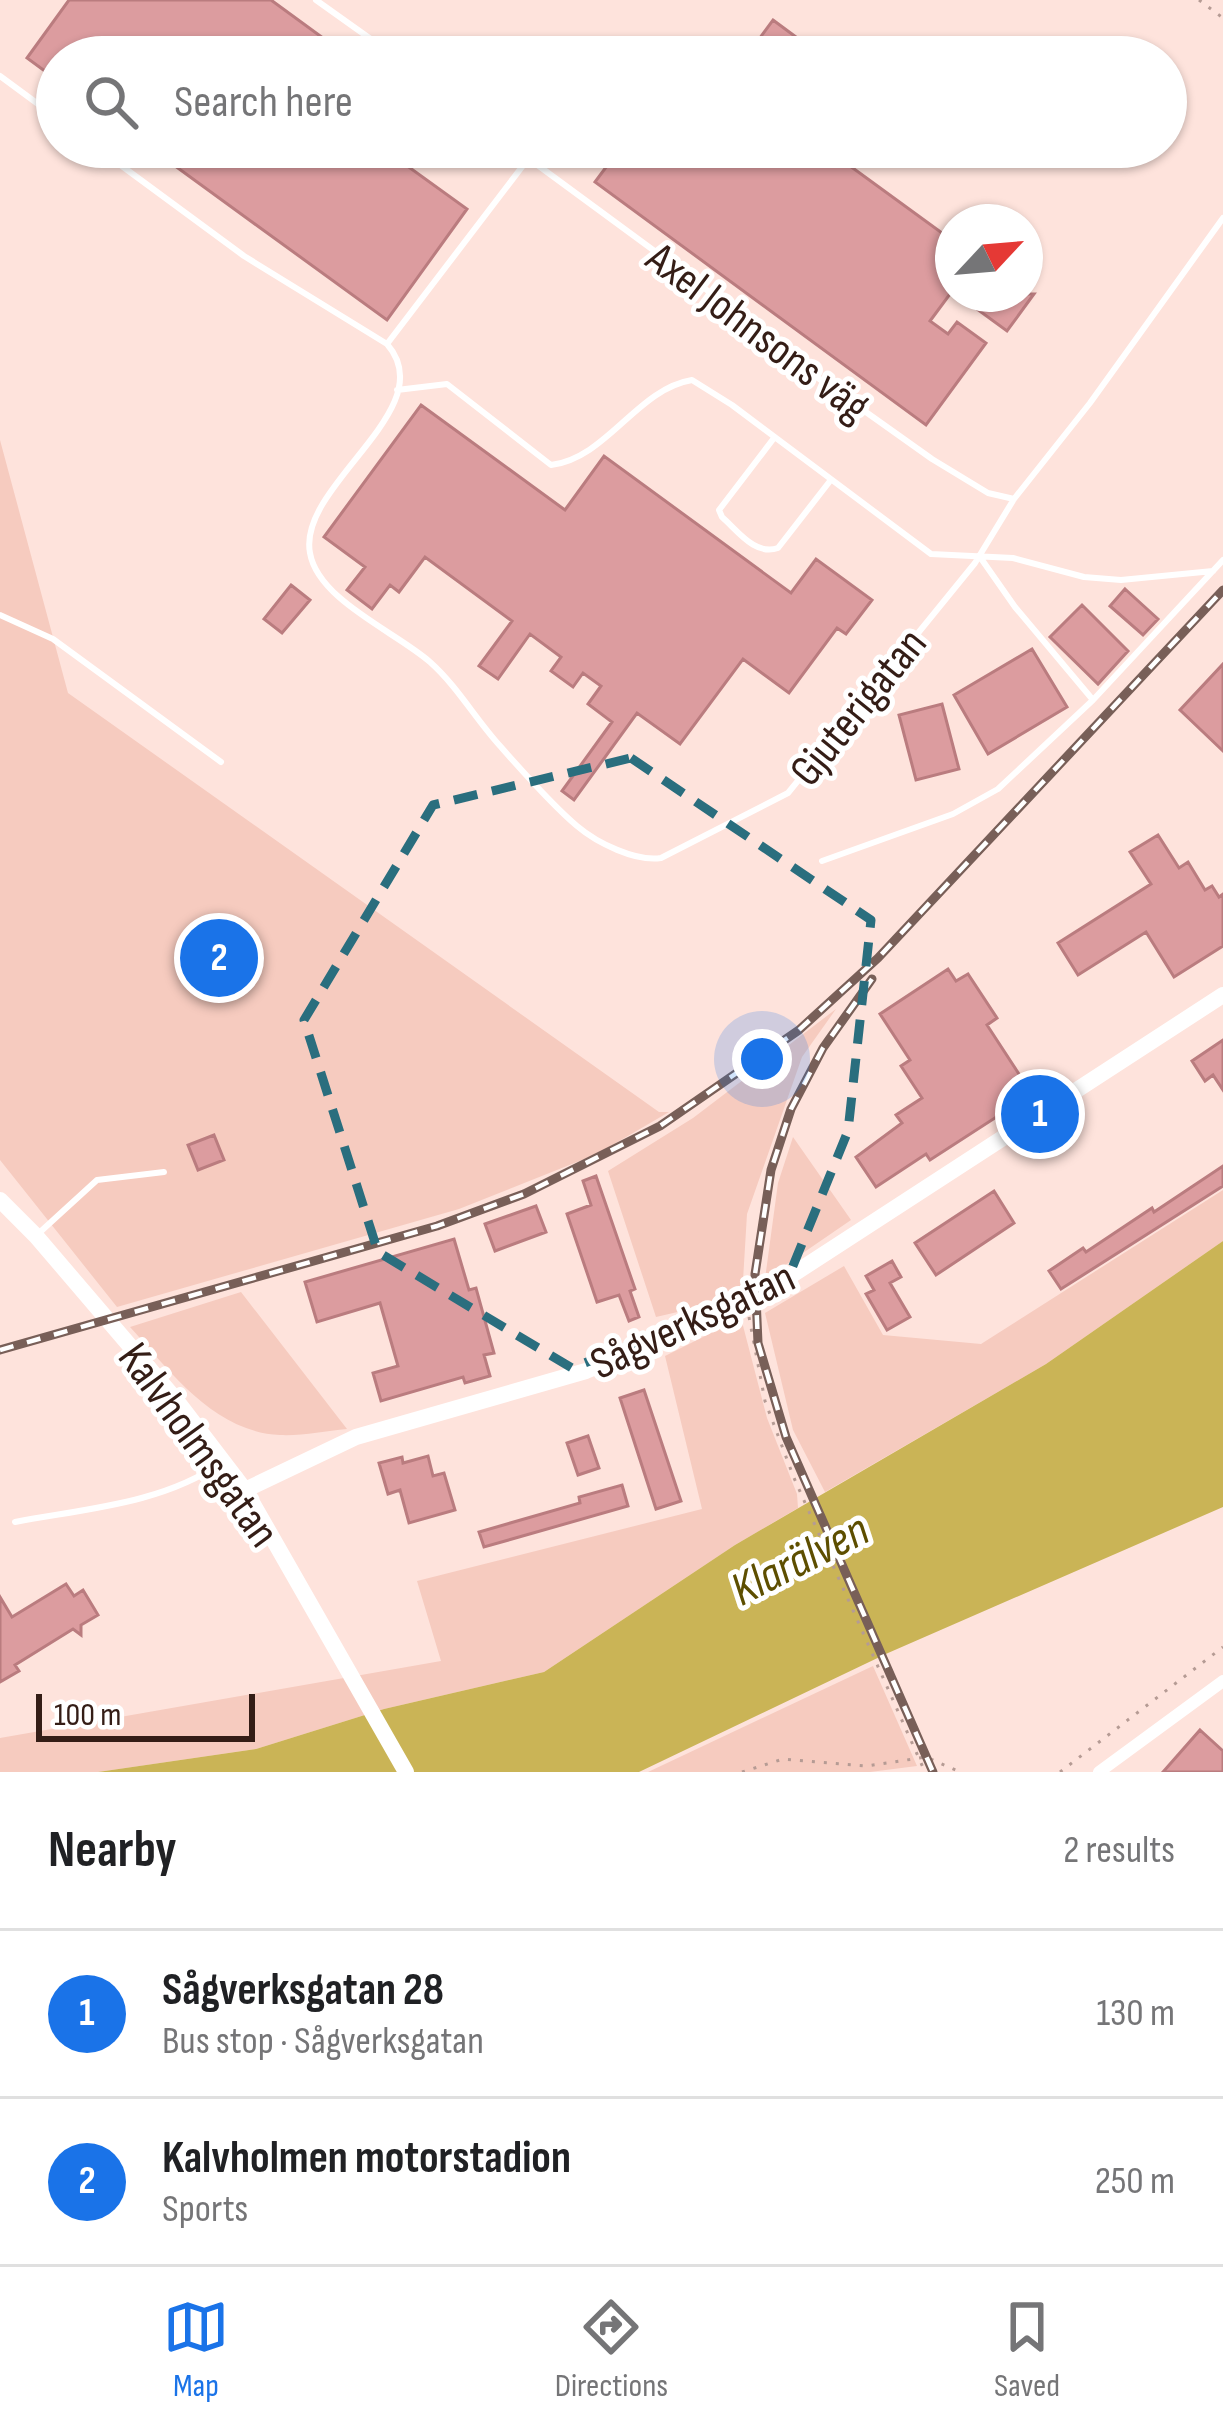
<!DOCTYPE html>
<html lang="en">
<head>
<meta charset="utf-8">
<style>
	:root { --surface:#fff; --page:#f6f6f6; --text:#202124; --muted:#757577; --line:#e0e0e0; --accent:#1a73e8 }
	body { margin:0; font-family:"Sofia Sans Condensed",sans-serif; background:var(--page); color:var(--text) }
	.compass { position:absolute; left:935px; top:204px; width:108px; height:108px; border-radius:50%; background:var(--surface); box-shadow:0 3px 9px #0004; rotate:64deg }
	.scale { position:absolute; left:36px; bottom:30px; width:219px; box-sizing:border-box; padding-left:12px; border:6px solid #341d16; border-top:0; font-size:33px; line-height:42px; white-space:nowrap; color:#341d16; -webkit-text-stroke:9px #fff; paint-order:stroke }
	.you { position:absolute; left:762px; top:1059px; width:42px; height:42px; margin:-30px; border:9px solid #fff; border-radius:50%; background:#1a73e8; box-shadow:0 0 0 18px #1a73e833 }
	.badge { display:grid; place-items:center; width:78px; height:78px; border-radius:50%; background:var(--accent); color:#fff; font-size:39px; font-weight:700 }
	.pin { position:absolute; translate:-50% -50%; border:6px solid #fff; box-shadow:0 3px 12px #0006 }
	.list { margin:0; padding:0; list-style:none }
	h2 { display:flex; justify-content:space-between; align-items:center; height:156px; margin:0; padding:0 48px; font-size:51px }
	h2 small { font-size:39px; font-weight:400; color:var(--muted) }
	.list li { display:grid; grid-template-columns:78px 1fr auto; gap:36px; align-items:center; box-sizing:border-box; height:168px; padding:0 48px; border-top:3px solid var(--line) }
	.list b { display:block; font-size:45px; white-space:nowrap }
	.list p { margin:0; font-size:39px; white-space:nowrap; color:var(--muted) }
	.list em { font-size:39px; font-style:normal; color:var(--muted) }
	.icon { flex:none; width:66px; height:66px; fill:none; stroke:currentColor; stroke-width:2; stroke-linecap:round; stroke-linejoin:round }
	.map { position:relative; flex:none; width:1223px; height:1772px; overflow:hidden }
	.search { position:absolute; background:var(--surface); box-shadow:0 3px 9px #0004; left:36px; right:36px; top:36px; height:132px; display:flex; align-items:center; gap:30px; box-sizing:border-box; padding:0 42px; border-radius:66px; color:var(--muted); font-size:45px }
	.sheet { height:492px; background:var(--surface) }
	nav { display:flex; justify-content:space-around; align-items:center; box-sizing:border-box; height:168px; border-top:3px solid var(--line); background:var(--surface); font-size:33px; color:var(--muted) }
	nav a { display:grid; justify-items:center; gap:6px }
	nav .on { color:var(--accent) }
	.map>svg:first-child { display:block }
	.green { fill:#f6cbbf }
	.water { fill:#cab456 }
	.building { fill:#dc9c9f; stroke:#ba7c7f; stroke-width:3 }
	.lines { fill:none; stroke-linecap:round; stroke-linejoin:round }
	.path { stroke:#b59b94; stroke-width:3; stroke-dasharray:3 9; stroke-linecap:butt }
	.lane { stroke:#fff; stroke-width:6 }
	.street { stroke:#fff; stroke-width:12 }
	.secondary { stroke:#fff; stroke-width:16 }
	.rail-casing { stroke:#785f58; stroke-width:9 }
	.rail { stroke:#fff; stroke-width:4.5; stroke-dasharray:14; stroke-linecap:butt }
	.marked { fill:none; stroke:#2a6e7e; stroke-width:9; stroke-dasharray:24 15; stroke-linejoin:round }
	.labels { text-anchor:middle; stroke-width:10; stroke-linejoin:round; paint-order:stroke }
	.street-label { font-size:45px; fill:#341d16; stroke:#fff }
	.water-label { font-size:48px; font-style:italic; fill:#5d4e00; stroke:#fff }
</style>
</head>
<body>
<div class="map">
<svg width="1223" height="1772" viewBox="0 0 1223 1772">
	<rect width="100%" height="100%" fill="#fee3dc"/>
	<path class="green" d="M0 440 68 693 659 1112H669L597 1154 459 1209 117 1307 0 1160Z
		M836 1009 802 1057 747 1214 742 1297 656 1317 608 1171 693 1118Z
		M793 1137 851 1220 765 1279 778 1183Z
		M1223 1190V1241L1046 1364 825 1492 793 1430 765 1313 844 1266 883 1335 981 1344Z
		M241 1292 347 1429C325 1431 302 1436 280 1435 214 1432 170 1371 130 1327Z
		M741 1318 767 1418 797 1494 798 1508 735 1545 544 1672 384 1709 256 1749 98 1772H0V1738L441 1661 417 1581 702 1509 665 1356Z
		M873 1666 917 1766 870 1772H648Z"/>
	<path class="water" d="M1223 1241V1507L888 1653 639 1772H98L256 1749 384 1709 544 1672 735 1545 1046 1364Z"/>
	<path class="building" d="M69 0H271L349 57H57V80L27 58Z
		M773 20 823 57H746Z
		M149 147H381L467 209 387 320Z
		M621 147H824L953 241V290L930 321 948 334 957 322 986 343 926 425 595 182Z
		M978 294H1034L1007 331 970 304Z
		M421 405 565 510 604 456 791 593 816 559 872 600 846 634 837 628 789 693 743 659 680 744 637 713 574 800 562 791 612 722 588 704 601 686 583 673 573 687 551 671 561 657 530 634 498 679 479 666 512 621 425 557 399 592 390 585 372 609 347 590 365 567 324 537Z
		M291 585 310 600 282 633 264 619Z
		M1125 589 1158 619 1143 635 1110 606Z
		M1082 605 1128 651 1098 684 1050 637Z
		M1032 649 1067 707 988 754 954 695Z
		M1223 664V751L1180 710Z
		M942 704 959 769 916 780 899 715Z
		M1158 835 1179 868 1188 862 1205 890 1212 886 1219 897 1223 894V946L1174 977 1146 932 1078 975 1058 943 1151 884 1130 852Z
		M948 969 956 981 968 974 997 1018 987 1025 1032 1094 930 1160 926 1154 876 1187 856 1157 902 1123 896 1115 922 1098 901 1066 910 1060 880 1014Z
		M1223 1040V1090L1213 1075 1205 1081 1192 1061Z
		M214 1135 224 1160 198 1170 188 1145Z
		M1223 1166V1186L1061 1289 1049 1271 1083 1248 1086 1252 1152 1208 1154 1212Z
		M596 1176 635 1289 630 1291 639 1317 629 1321 619 1295 597 1302 567 1214 591 1205 583 1181Z
		M994 1191 1014 1223 936 1275 915 1243Z
		M536 1206 546 1232 495 1251 485 1224Z
		M454 1239 469 1290 476 1288 494 1353 484 1355 490 1376 465 1383 463 1377 381 1401 373 1373 398 1366 380 1303 317 1322 305 1282Z
		M892 1261 901 1277 890 1283 910 1317 887 1330 866 1294 874 1290 866 1276Z
		M644 1390 681 1501 656 1509 620 1398Z
		M588 1436 599 1468 578 1475 567 1443Z
		M428 1456 433 1476 444 1473 455 1510 409 1523 400 1490 388 1494 379 1463 402 1457 403 1463Z
		M622 1485 628 1506 484 1547 479 1532 580 1503 579 1497Z
		M66 1584 74 1596 83 1590 98 1615 81 1625V1635L73 1629 15 1665 19 1671 0 1682V1597L12 1617Z
		M1200 1730 1223 1751V1772H1163Z"/>
	<g class="lines">
		<path class="path" d="M1199 0 1223 18
			M749 1317 765 1401 794 1478 925 1772
			M742 1772 783 1759 867 1766 926 1757 960 1772
			M1060 1772 1223 1647"/>
		<path class="lane" d="M316 0 396 57
			M0 76 57 118
			M96 147 244 256 387 344C444 409 297 485 310 553 318 600 396 632 430 662 458 687 476 720 501 747 523 772 552 805 577 826 597 843 636 862 661 858L788 793 975 563 1014 499 1090 403 1223 218
			M513 147 698 283 804 368 932 459 988 493 1014 499
			M387 344 528 159
			M397 390 447 384 551 465C607 458 637 389 692 380L732 405 931 554 1013 558 1084 577 1121 580 1213 571
			M774 438 719 510 722 517C738 531 755 556 778 548L830 481
			M980 557 1015 607 1093 700
			M0 615 53 639 221 762
			M822 861 953 814 998 789 1093 700 1223 560
			M39 1233 97 1180 164 1172
			M15 1522C83 1509 162 1504 221 1463"/>
		<path class="street" d="M1099 1772 1223 1681"/>
		<path class="secondary" d="M0 1200 36 1236 177 1401 245 1490 406 1772
			M245 1490 356 1437 586 1371 755 1299 1223 995"/>
		<g class="rail-casing">
			<path id="rail" d="M872 979 823 1048 791 1109 771 1170 755 1274 758 1343 786 1437 933 1772
				M0 1350 437 1226 524 1194 660 1126 799 1030 878 958 1223 590"/>
		</g>
		<use href="#rail" class="rail"/>
	</g>
	<path class="marked" d="M631 758 871 920 848 1131 786 1283 572 1368 378 1252 304 1020 433 805Z"/>
	<g class="labels">
		<g class="street-label">
			<text transform="translate(759 331) rotate(37)" y="16">Axel Johnsons väg</text>
			<text transform="translate(857 706) rotate(-51)" y="16">Gjuterigatan</text>
			<text transform="translate(692 1319) rotate(-25)" y="16">Sågverksgatan</text>
			<text transform="translate(200 1444) rotate(54)" y="16">Kalvholmsgatan</text>
		</g>
		<g class="water-label">
			<text transform="translate(799 1558) rotate(-27)" y="17">Klarälven</text>
		</g>
	</g>
</svg>
<svg class="compass" viewBox="-18 -18 36 36"><path d="M0-13l5 13h-10z" fill="#e53935"/><path d="M0 13l5-13h-10z" fill="#757577"/></svg>
<div class="scale">100 m</div>
<div class="you"></div>
<div class="pin badge" style="left:1040px;top:1114px">1</div>
<div class="pin badge" style="left:219px;top:958px">2</div>
<div class="search"><svg class="icon" aria-label="search" viewBox="0 0 24 24"><circle cx="10" cy="10" r="6"/><path d="M15 15l6 6"/></svg>Search here</div>
</div>
<section class="sheet">
<h2>Nearby<small>2 results</small></h2>
<ul class="list">
<li><span class="badge">1</span><div><b>Sågverksgatan 28</b><p>Bus stop · Sågverksgatan</p></div><em>130 m</em></li>
<li><span class="badge">2</span><div><b>Kalvholmen motorstadion</b><p>Sports</p></div><em>250 m</em></li>
</ul>
</section>
<nav>
<a class="on"><svg class="icon" aria-label="map" viewBox="0 0 24 24"><path d="M3 6l6-2 6 2 6-2v14l-6 2-6-2-6 2zM9 4v14M15 6v14"/></svg>Map</a>
<a><svg class="icon" aria-label="directions" viewBox="0 0 24 24"><path d="M12 3l9 9-9 9-9-9zM9 14v-3h6M13 9l2 2-2 2"/></svg>Directions</a>
<a><svg class="icon" aria-label="saved" viewBox="0 0 24 24"><path d="M7 4h10v16l-5-4-5 4z"/></svg>Saved</a>
</nav>
</body>
</html>
